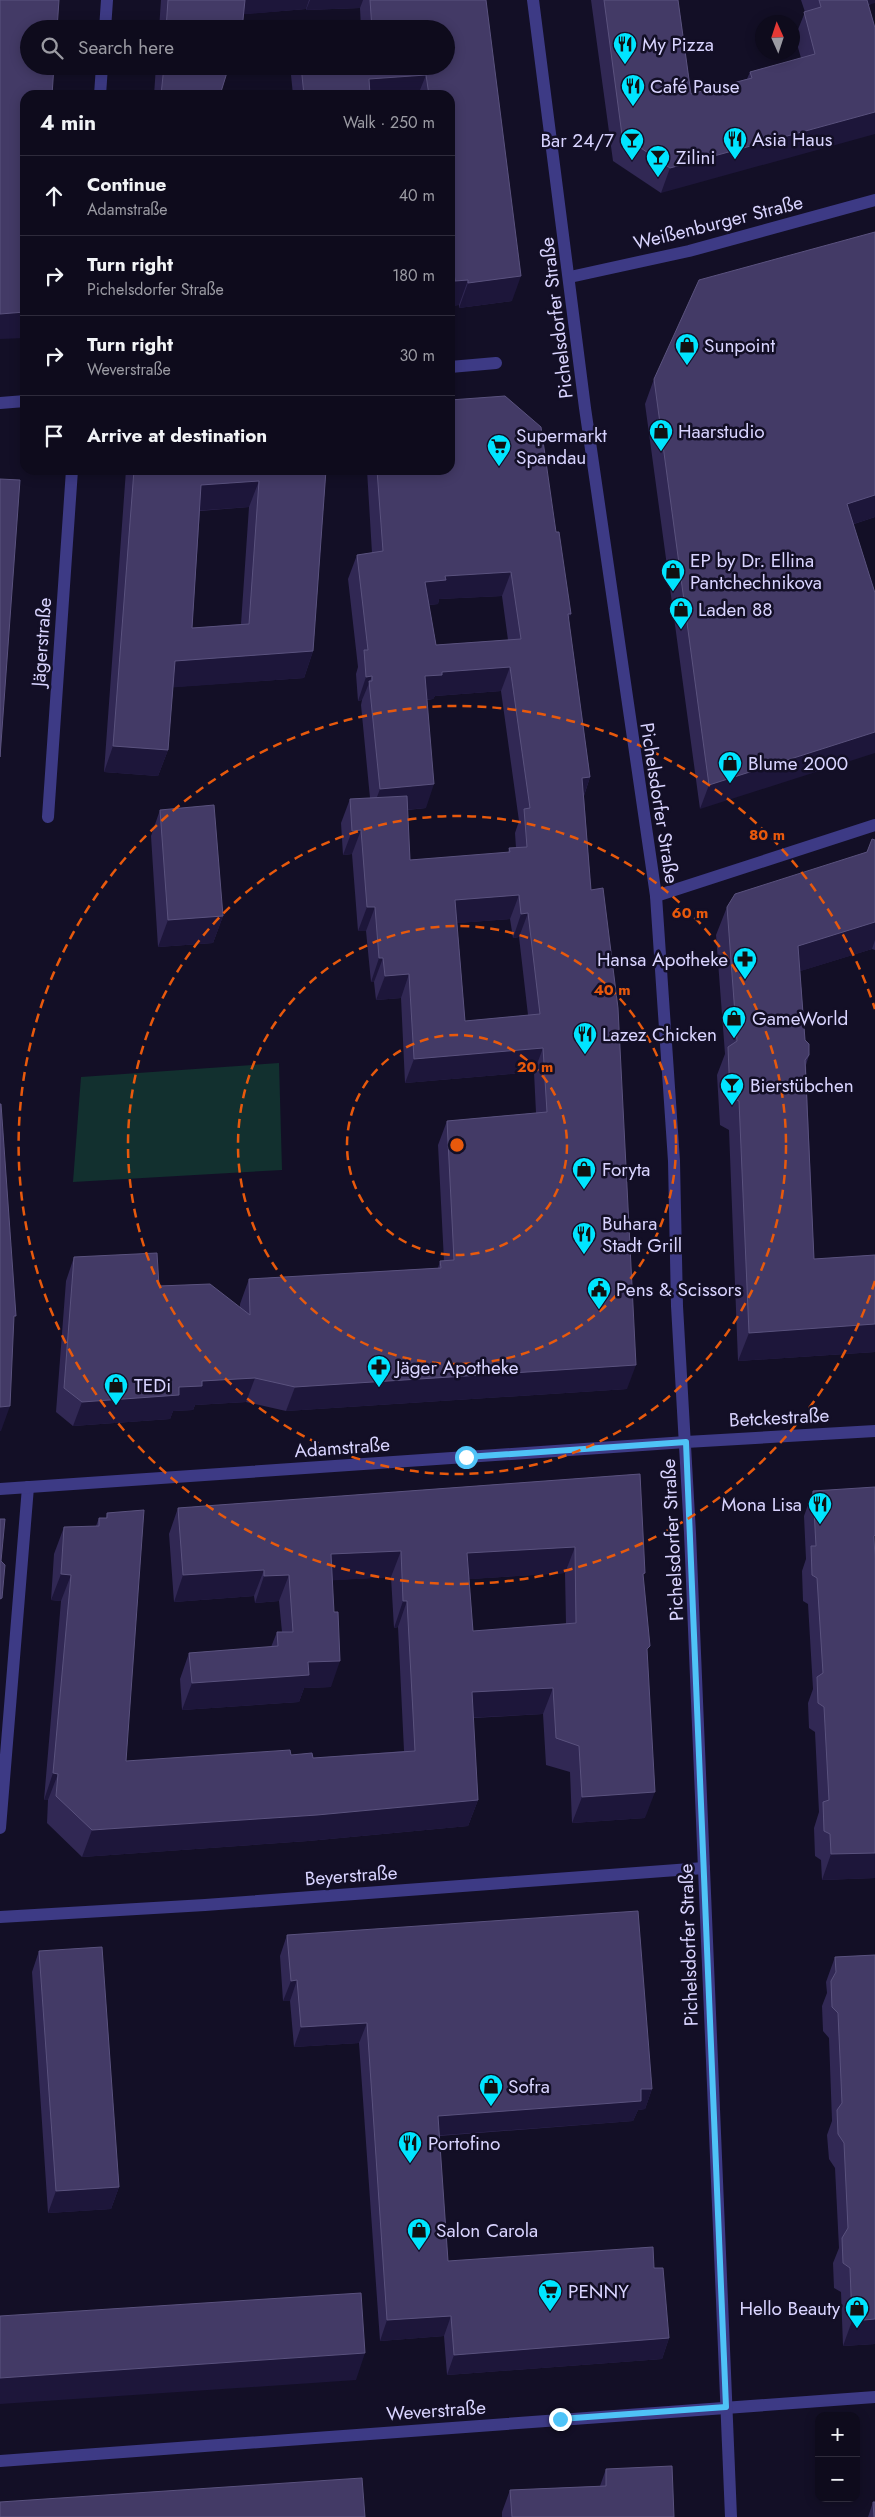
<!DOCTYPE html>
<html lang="en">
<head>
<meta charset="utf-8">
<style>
	:root { --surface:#0e0b1c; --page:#171425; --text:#f1f3f6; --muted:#9b9ba3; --line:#2e2b3b }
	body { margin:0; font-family:Jost,sans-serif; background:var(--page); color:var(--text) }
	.controls { position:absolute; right:15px; bottom:15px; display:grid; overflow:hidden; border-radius:10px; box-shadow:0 2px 12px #0003 }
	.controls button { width:45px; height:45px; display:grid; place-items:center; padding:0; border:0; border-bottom:1px solid var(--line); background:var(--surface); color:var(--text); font:25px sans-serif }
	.compass { position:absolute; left:755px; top:15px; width:45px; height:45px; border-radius:50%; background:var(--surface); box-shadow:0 2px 12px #0003; rotate:357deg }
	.stop { position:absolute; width:15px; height:15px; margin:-11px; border:4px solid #4fc3f7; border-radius:50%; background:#fff }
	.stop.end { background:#4fc3f7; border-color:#fff; box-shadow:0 1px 5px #0008 }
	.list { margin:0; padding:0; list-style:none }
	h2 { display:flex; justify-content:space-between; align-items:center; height:65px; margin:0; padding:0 20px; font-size:21px }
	h2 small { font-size:16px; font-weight:400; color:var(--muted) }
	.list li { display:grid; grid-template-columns:32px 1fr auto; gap:15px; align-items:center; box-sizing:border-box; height:80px; padding:0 20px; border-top:1px solid var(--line) }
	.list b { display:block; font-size:19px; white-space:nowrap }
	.list p { margin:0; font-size:16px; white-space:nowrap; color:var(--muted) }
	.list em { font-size:16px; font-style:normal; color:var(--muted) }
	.icon { flex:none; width:28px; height:28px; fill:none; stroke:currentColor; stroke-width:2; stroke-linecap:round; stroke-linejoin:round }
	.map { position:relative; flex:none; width:875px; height:2517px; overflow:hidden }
	.search { position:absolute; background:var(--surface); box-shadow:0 2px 12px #0003; left:20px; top:20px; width:435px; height:55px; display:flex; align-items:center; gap:12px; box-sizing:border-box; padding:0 18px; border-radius:28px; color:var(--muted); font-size:19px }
	.panel { position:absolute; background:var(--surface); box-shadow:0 2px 12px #0003; left:20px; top:90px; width:435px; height:385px; border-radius:15px }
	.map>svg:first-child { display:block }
	.green { fill:#12302f }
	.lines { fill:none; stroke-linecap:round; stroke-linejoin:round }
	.minor { stroke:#3d3a85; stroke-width:12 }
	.tertiary { stroke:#3d3a85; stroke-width:12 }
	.wall { fill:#312854; fill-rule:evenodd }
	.shaded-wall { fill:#1d163a }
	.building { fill:#433a66; stroke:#5a527e; fill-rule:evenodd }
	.route { stroke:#4fc3f7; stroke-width:6 }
	.ring { fill:none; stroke:#e8590c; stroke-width:2.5; stroke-dasharray:9 6 }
	.labels { text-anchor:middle; stroke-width:5; stroke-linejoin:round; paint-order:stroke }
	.poi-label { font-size:19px; fill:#d9d4ff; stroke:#130f26; text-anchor:start }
	.street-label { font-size:19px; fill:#d9d4ff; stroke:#130f26 }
	.centre { fill:#e8590c; stroke:#130f26; stroke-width:2.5 }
	.ring-label { font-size:15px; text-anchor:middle; font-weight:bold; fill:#e8590c; stroke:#130f26; stroke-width:5; stroke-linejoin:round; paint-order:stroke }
</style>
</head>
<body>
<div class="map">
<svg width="875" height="2517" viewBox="0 0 875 2517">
	<rect width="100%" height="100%" fill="#130f26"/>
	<path class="green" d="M279 1063 282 1170 73 1182 81 1077Z"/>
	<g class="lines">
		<path class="minor" d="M105 29 107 0
			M100 95 102 66
			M450 367 496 363
			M0 403 25 401
			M48 817 72 470
			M656 896 875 825
			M686 1442 875 1431
			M0 1828 28 1487
			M0 1917 205 1905 704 1868
			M0 2461 875 2397"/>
		<path class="tertiary" d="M533 0 585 408 656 896 674 1161 677 1306 690 1533 731 2517
			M570 277 689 251 875 200
			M0 1489 686 1442"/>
	</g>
	<path class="wall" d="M161 0H486L512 301 459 308V305L450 306V95H293L291 75 294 66H446V29H361L360 8 306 10V9L244 14 242 29H159Z
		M591 0H678L691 94 747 79 750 72 801 58 795 37 805 12 801 0H875L661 193 613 161Z
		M156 66H229L220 95H154Z
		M875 232V517L854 524 700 809 645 404 654 379Z
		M126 470H326L313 651 304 678 173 687 168 750 158 776 104 772ZM249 507 241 624 192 628 200 511Z
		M367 470H450L569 621 590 777 584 796 627 1389 286 1411 246 1402 195 1405 193 1410 173 1411 170 1419 73 1426 56 1412 66 1281 74 1257 159 1286 240 1307V1304L249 1279 438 1268 440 1261H444L438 1145 447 1121 536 1113 534 1072 405 1083 401 998 376 1000 374 982H371L366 931H358L352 854 343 855 341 823 350 799 370 798 361 705 362 700 358 701 356 674 358 667 348 579 357 555 372 553ZM502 596 508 640 436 645 429 605 438 604 439 599ZM501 691 519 821 515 833 516 848H509L508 853 410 860 407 810 426 808 427 700 433 699 435 696ZM510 919 513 938 519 937 528 1015 465 1021 457 923Z
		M160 810 223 916 213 943 158 947 151 836Z
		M875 840V950L872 949 800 971 805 1040 809 1055 806 1065 814 1259 875 1255V1352L738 1361 729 1130 720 1125 717 1075 725 1054 716 935 727 907 867 852Z
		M640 1474 643 1579 647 1654 645 1818 572 1823 570 1772 546 1765 543 1714 473 1718 478 1800 468 1826 308 1841 82 1857 47 1823 48 1800H44L61 1601 51 1600 54 1554 64 1527 96 1526 99 1518H106L107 1513 126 1761 291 1755 313 1758 404 1751 398 1627 394 1628 391 1577 333 1580 331 1687 304 1688 299 1702 182 1710 180 1679 189 1653 271 1647 277 1632H282L279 1601 255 1603 254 1596 174 1602 169 1534 178 1508ZM565 1573 566 1624 473 1631 469 1579Z
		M813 1491 875 1878 822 1880 821 1860 815 1856 814 1828 819 1812 815 1732 809 1728 808 1703 813 1689 808 1604 803 1601 802 1571 806 1559 804 1516Z
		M287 1935 652 2089 645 2109 638 2110 633 2121 439 2136 448 2261 654 2268 669 2338 662 2359 447 2375 444 2336 380 2341 359 2043 294 2047 290 2001H283L280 1956Z
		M39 1951 119 2187 111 2209 48 2213 32 1972Z
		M875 1955V2344L843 2346 841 2292 834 2288 833 2263 839 2248 835 2168 829 2159 827 2135 832 2121 829 2038 823 2031 822 2006 827 1993 826 1982 835 1957Z
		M606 2469 674 2517H502V2512L510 2490 600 2486Z
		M873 2502 875 2517H868Z"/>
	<path class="shaded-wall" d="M243 0H309L306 9 237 15Z
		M310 0H363L360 8 306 10Z
		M857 0H875V3L854 9Z
		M426 75 418 95H363L369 79Z
		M875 112V134L661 193 670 168Z
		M450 264H453L450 273Z
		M521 276 512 301 459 308 468 283Z
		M468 280 459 305 450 306V296L455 281Z
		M25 312V338L0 339V314Z
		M259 481 249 507 192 511 201 485Z
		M875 495V517L838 529 847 504Z
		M511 572 502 596 439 599 438 604 417 606 425 582 445 576Z
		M568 614H571L563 638Z
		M313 651 304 678 165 688 175 661Z
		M510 667 501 691 435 696 433 699 416 700 425 676 442 672Z
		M372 676 362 700 358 701 366 677Z
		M875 732V753L700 809 709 785Z
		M113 746 168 750 158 776 104 772Z
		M590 777 582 801V778Z
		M434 784 426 808 371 813 380 789Z
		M361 830 352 854 343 855 352 831Z
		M519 895 510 919 446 924 455 900Z
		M367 907H375L366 931H358Z
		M528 913 519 937 513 938 521 914Z
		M223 916 213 943 158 947 168 920Z
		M875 922V940L872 949 788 975 798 946Z
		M379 958H383L374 982H371Z
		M409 974 401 998 376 1000 385 976Z
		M543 1048 534 1072 405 1083 414 1059Z
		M875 1324V1352L738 1361 749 1333Z
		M636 1365 627 1389 286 1411 295 1387Z
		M255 1378 246 1402 195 1405 193 1410 173 1411 170 1419 73 1426 82 1402 179 1387 202 1381Z
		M10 1406 1 1431H0V1407Z
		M575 1547 565 1573 457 1580 467 1553Z
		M401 1551 391 1577 322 1581 331 1554Z
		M264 1570 254 1596 174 1602 183 1575Z
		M61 1574 71 1575 61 1601 51 1600Z
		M289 1575 279 1601 255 1603 264 1576Z
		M403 1601H407L398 1627 394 1628Z
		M340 1661 331 1687 304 1688 299 1702 182 1710 192 1683 308 1662Z
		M553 1688 543 1714 462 1718 472 1692Z
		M53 1773 58 1774 48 1800H44Z
		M655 1792 645 1818 572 1823 582 1797Z
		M478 1800 468 1826 308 1841 82 1857 92 1830Z
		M875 1853V1878L822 1880 831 1854Z
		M297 1980 290 2001H283L291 1981Z
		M367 2023 359 2043 294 2047 301 2027Z
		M641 2089H652L645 2109 638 2110 633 2121 430 2136 438 2116Z
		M119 2187 111 2209 48 2213 56 2191Z
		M451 2316 444 2336 380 2341 387 2320Z
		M875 2319V2344L843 2346 852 2321Z
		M669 2338 662 2359 447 2375 454 2355Z
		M365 2353 356 2380 0 2404V2378Z"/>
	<path class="building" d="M0 0H59L57 29H29V66H54L52 95H25V312L0 314Z
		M168 0H245L242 29H166Z
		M370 0H486L521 276 468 283V280L455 281 453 264H450V95H429L426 75 369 79 370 95H304L301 66H446V29H372Z
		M604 0H678L691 94 752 78 750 72 815 54 804 12 821 7 819 0H867L875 28V112L670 168 622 135Z
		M164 66H229L220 95H161Z
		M875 232V495L847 504 875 593V732L709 785 654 379 699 280Z
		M505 396 541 427 556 532H559L571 614H568L590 777 582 778 591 890 603 888 618 1008 636 1365 295 1387 255 1378 202 1381V1386L179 1387V1395L82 1402 64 1388 74 1257 157 1253 159 1286 210 1284 250 1315 249 1279 441 1268 440 1261 454 1260 447 1121 547 1112 543 1048 414 1059 409 974 385 976 383 958H379L375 907H367L361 830 352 831 350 799 407 796 410 860 510 852 509 848 527 847 524 809 530 808 510 667 442 672V675L425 676 434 784 380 789 369 681H372V676L366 677 364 650H368L357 555 383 551 377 470H450V400ZM511 572 521 639 436 645 425 582 446 580 445 576ZM519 895 521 914 528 913 540 1014 465 1021 455 900Z
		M134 470H326L313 651 175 661 168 750 113 746ZM259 481 249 624 192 628 201 485Z
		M0 479 20 480 0 757Z
		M214 805 223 916 168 920 160 810Z
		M872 839 875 840V922L798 946 805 1040 809 1044V1055L805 1060 814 1259 875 1255V1324L749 1333 739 1101 730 1097 728 1047 737 1041 727 907 735 894 867 852Z
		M0 1104H1L16 1316H14L10 1406 0 1407Z
		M640 1474 645 1573 643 1574 650 1646 647 1649 655 1792 582 1797 579 1746 556 1738 553 1688 472 1692 478 1800 317 1815 92 1830 56 1796 58 1774 53 1773 71 1575 61 1574 64 1527 99 1526V1518H107V1513L144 1510 126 1761 290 1750 291 1755 312 1753 313 1758 415 1751 407 1601H403L401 1551 331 1554 334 1612H338L340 1661 308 1662 309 1675 192 1683 189 1653 278 1646 277 1632H293L289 1575 264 1576V1570L183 1575 178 1508ZM575 1547 576 1623 473 1631 467 1553Z
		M875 1487V1535L874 1536 875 1560V1853L831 1854 830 1834 824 1831 823 1802 829 1800 824 1707 818 1703 817 1677 823 1673 817 1578 812 1575 811 1546H816L813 1491Z
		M0 1519H5L1 1561 5 1565 2 1598 0 1599Z
		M638 1911 652 2089H641V2101L438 2116 448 2261 653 2247 654 2268H663L669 2338 454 2355 451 2316 387 2320 367 2023 301 2027 297 1980 291 1981 287 1935Z
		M102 1947 119 2187 56 2191 39 1951Z
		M875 1955V2319L852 2321 850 2268 843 2263 842 2238 848 2228 844 2143 838 2134 837 2110 842 2103 838 2013 832 2007 831 1981 836 1972 835 1957Z
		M361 2293 365 2353 0 2378V2316Z
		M672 2466 674 2517H512L510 2490 606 2486V2469Z
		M362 2478 365 2517H0V2502Z
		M873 2502H875V2517H874Z"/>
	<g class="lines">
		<path class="route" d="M466 1457 686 1442 726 2407 560 2419"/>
	</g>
	<g class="ring">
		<circle cx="457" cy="1145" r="110"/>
		<circle cx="457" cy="1145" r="219"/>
		<circle cx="457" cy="1145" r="329"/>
		<path d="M875 1281A439 439 0 1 1 875 1009"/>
	</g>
	<defs>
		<g id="restaurant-pin" transform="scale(1.25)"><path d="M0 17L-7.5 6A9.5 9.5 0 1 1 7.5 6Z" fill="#00e5ff" stroke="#130f26"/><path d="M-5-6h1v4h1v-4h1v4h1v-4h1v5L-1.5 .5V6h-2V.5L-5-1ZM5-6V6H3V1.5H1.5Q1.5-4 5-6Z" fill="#111"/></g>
		<g id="bar-pin" transform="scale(1.25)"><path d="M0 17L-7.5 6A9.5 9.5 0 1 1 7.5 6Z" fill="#00e5ff" stroke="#130f26"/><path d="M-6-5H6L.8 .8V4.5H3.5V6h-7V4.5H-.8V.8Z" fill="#111"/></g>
		<g id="shop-pin" transform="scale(1.25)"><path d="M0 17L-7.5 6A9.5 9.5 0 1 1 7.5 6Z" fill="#00e5ff" stroke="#130f26"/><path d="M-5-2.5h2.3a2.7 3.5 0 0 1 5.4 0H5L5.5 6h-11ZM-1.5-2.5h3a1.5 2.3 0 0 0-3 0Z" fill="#111"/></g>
		<g id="supermarket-pin" transform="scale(1.25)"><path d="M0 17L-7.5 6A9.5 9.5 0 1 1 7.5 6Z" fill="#00e5ff" stroke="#130f26"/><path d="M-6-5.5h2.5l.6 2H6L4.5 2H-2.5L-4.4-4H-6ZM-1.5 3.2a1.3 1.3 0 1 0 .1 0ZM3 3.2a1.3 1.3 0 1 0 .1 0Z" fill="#111"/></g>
		<g id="pharmacy-pin" transform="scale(1.25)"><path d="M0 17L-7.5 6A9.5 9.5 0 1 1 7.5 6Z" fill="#00e5ff" stroke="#130f26"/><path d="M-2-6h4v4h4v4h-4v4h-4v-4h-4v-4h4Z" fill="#111"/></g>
		<g id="civic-pin" transform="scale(1.25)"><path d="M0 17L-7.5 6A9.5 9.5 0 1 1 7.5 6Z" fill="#00e5ff" stroke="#130f26"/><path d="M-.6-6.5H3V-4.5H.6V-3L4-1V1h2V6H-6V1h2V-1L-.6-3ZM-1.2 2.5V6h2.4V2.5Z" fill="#111"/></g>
	</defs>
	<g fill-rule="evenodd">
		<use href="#restaurant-pin" x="625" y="44"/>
		<use href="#restaurant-pin" x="633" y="86"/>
		<use href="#restaurant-pin" x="735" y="139"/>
		<use href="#bar-pin" x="632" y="140"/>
		<use href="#bar-pin" x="658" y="157"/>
		<use href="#shop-pin" x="687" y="345"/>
		<use href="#shop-pin" x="661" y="431"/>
		<use href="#supermarket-pin" x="499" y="446"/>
		<use href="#shop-pin" x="673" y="571"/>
		<use href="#shop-pin" x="681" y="609"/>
		<use href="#shop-pin" x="730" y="763"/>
		<use href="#pharmacy-pin" x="745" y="959"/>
		<use href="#shop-pin" x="734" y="1018"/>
		<use href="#restaurant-pin" x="585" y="1034"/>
		<use href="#bar-pin" x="732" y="1085"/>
		<use href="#shop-pin" x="584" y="1169"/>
		<use href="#restaurant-pin" x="584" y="1234"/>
		<use href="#civic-pin" x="599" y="1289"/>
		<use href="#pharmacy-pin" x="379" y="1367"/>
		<use href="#shop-pin" x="116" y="1385"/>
		<use href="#restaurant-pin" x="820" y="1504"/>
		<use href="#shop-pin" x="491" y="2086"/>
		<use href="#restaurant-pin" x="410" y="2143"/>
		<use href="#shop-pin" x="419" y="2230"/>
		<use href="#supermarket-pin" x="550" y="2291"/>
		<use href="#shop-pin" x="857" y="2308"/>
	</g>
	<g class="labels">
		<g class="poi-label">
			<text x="642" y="51">My Pizza</text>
			<text x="650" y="93">Café Pause</text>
			<text x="752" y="146">Asia Haus</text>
			<text x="614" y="147" text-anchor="end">Bar 24/7</text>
			<text x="676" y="164">Zilini</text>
			<text x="704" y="352">Sunpoint</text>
			<text x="678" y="438">Haarstudio</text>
			<text x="516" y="442">Supermarkt<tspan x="516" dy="22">Spandau</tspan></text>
			<text x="690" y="567">EP by Dr. Ellina<tspan x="690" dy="22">Pantchechnikova</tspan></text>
			<text x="698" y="616">Laden 88</text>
			<text x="748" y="770">Blume 2000</text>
			<text x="728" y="966" text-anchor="end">Hansa Apotheke</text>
			<text x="752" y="1025">GameWorld</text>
			<text x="602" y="1041">Lazez Chicken</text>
			<text x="750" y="1092">Bierstübchen</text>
			<text x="602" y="1176">Foryta</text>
			<text x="602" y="1230">Buhara<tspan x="602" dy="22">Stadt Grill</tspan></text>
			<text x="616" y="1296">Pens &amp; Scissors</text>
			<text x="396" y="1374">Jäger Apotheke</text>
			<text x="134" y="1392">TEDi</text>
			<text x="802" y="1511" text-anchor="end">Mona Lisa</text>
			<text x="508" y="2093">Sofra</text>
			<text x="428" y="2150">Portofino</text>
			<text x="436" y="2237">Salon Carola</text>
			<text x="568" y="2298">PENNY</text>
			<text x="840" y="2315" text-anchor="end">Hello Beauty</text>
		</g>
		<g class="street-label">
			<text transform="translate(718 222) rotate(-14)" y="7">Weißenburger Straße</text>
			<text transform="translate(556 318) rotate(-97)" y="7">Pichelsdorfer Straße</text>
			<text transform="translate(41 642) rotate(-86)" y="7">Jägerstraße</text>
			<text transform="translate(660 803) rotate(81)" y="7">Pichelsdorfer Straße</text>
			<text transform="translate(779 1417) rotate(-3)" y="7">Betckestraße</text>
			<text transform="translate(342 1447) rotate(-4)" y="7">Adamstraße</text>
			<text transform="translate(672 1540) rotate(-93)" y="7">Pichelsdorfer Straße</text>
			<text transform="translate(351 1875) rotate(-4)" y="7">Beyerstraße</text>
			<text transform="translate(688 1945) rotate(-92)" y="7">Pichelsdorfer Straße</text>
			<text transform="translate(436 2410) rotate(-4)" y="7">Weverstraße</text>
		</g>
	</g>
	<circle cx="457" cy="1145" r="8" class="centre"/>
	<g class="ring-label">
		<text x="767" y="840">80 m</text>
		<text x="690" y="918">60 m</text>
		<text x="612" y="995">40 m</text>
		<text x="535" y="1072">20 m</text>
	</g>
</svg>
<div class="controls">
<button>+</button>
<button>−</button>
</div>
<svg class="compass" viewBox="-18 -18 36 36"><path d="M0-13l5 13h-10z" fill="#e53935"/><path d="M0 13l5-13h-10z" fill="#9b9ba3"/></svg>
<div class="stop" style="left:466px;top:1457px"></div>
<div class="stop end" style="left:560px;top:2419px"></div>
<div class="search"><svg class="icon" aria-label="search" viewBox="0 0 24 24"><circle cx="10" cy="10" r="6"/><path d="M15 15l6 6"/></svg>Search here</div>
<section class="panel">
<h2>4 min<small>Walk · 250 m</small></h2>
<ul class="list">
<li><svg class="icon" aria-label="ahead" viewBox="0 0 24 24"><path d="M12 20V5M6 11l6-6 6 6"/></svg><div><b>Continue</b><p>Adamstraße</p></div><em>40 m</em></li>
<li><svg class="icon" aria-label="right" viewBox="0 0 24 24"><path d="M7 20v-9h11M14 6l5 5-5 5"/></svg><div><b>Turn right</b><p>Pichelsdorfer Straße</p></div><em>180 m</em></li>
<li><svg class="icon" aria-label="right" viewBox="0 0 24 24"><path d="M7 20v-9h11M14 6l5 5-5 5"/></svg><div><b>Turn right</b><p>Weverstraße</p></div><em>30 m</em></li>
<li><svg class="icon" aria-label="arrive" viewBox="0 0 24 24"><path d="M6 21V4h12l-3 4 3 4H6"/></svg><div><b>Arrive at destination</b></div></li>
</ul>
</section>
</div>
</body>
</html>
